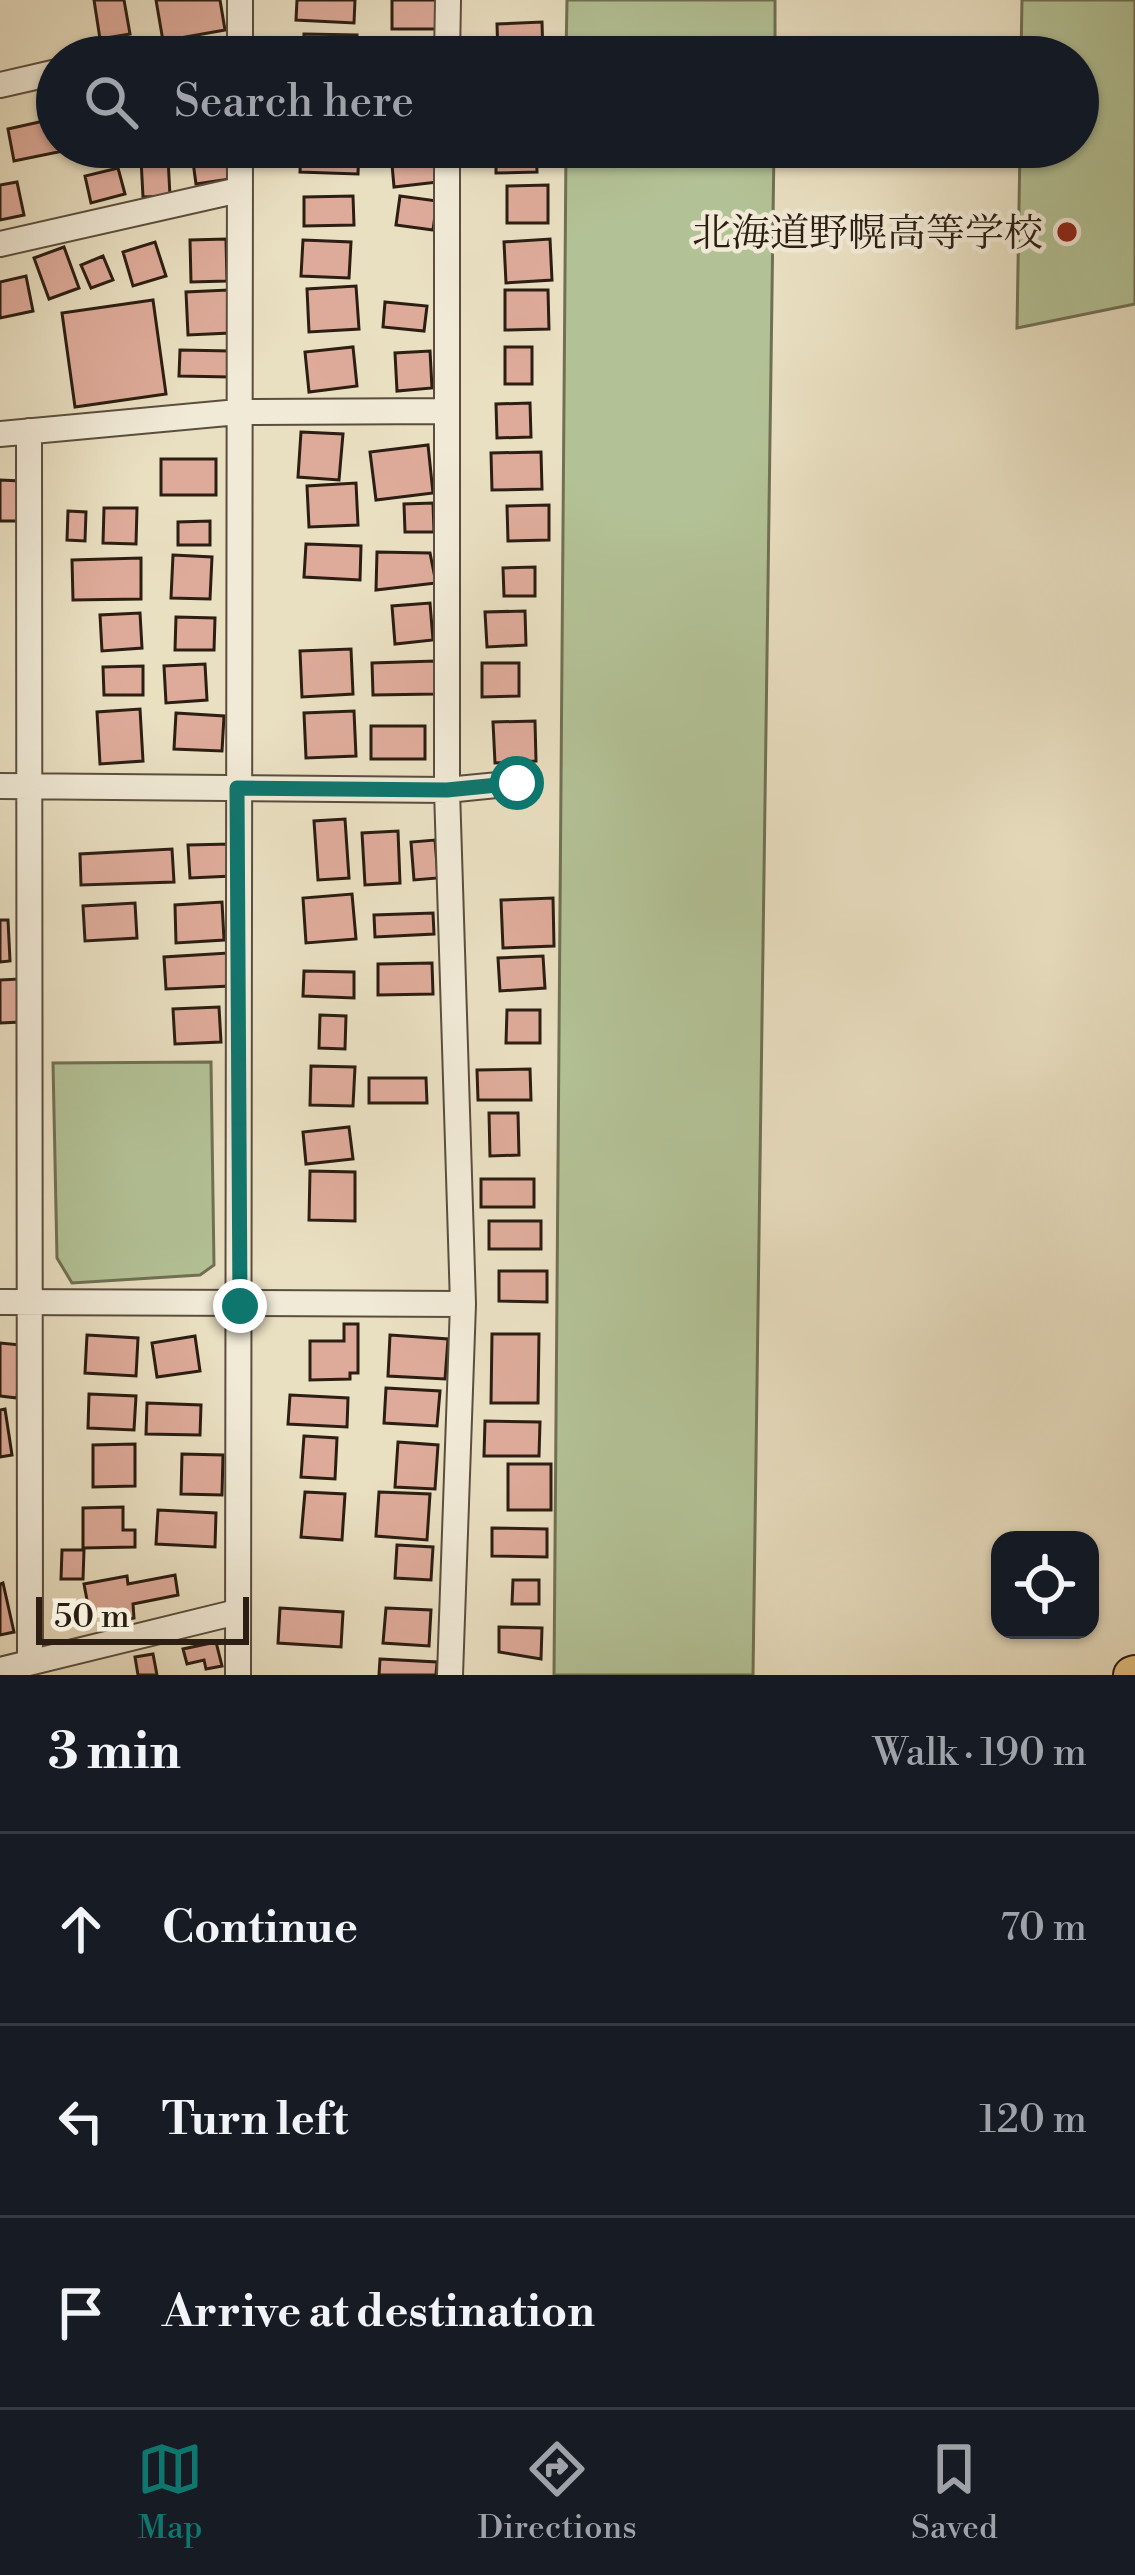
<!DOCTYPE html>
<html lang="en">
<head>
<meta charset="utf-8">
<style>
	:root { --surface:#171b24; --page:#242831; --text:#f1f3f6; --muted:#9ea1a6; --line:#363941; --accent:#0f766e }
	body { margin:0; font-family:"Libre Bodoni","Noto Serif JP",serif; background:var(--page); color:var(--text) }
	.controls { position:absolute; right:36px; bottom:36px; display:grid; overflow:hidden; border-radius:24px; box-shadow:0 3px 9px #0004 }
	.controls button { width:108px; height:108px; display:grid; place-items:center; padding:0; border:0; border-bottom:3px solid var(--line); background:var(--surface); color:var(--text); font:60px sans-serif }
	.scale { position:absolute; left:36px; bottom:30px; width:213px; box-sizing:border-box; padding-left:12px; border:6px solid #2c1e13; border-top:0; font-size:33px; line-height:42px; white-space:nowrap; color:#2c1e13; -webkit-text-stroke:9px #f1ead7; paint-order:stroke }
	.stop { position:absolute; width:36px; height:36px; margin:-27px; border:9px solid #0f766e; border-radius:50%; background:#fff }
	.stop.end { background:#0f766e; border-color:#fff; box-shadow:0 3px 12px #0008 }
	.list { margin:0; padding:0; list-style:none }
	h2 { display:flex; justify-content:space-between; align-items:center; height:156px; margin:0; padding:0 48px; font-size:51px }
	h2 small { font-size:39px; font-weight:400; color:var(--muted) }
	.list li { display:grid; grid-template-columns:78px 1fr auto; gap:36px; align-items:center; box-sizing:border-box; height:192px; padding:0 48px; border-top:3px solid var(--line) }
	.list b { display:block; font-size:45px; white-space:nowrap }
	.list em { font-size:39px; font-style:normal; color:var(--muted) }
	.icon { flex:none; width:66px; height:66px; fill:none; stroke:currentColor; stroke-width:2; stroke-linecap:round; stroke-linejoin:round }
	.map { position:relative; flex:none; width:1135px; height:1675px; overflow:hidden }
	.search { position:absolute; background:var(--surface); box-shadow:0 3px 9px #0004; left:36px; right:36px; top:36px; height:132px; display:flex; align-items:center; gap:30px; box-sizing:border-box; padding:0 42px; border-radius:66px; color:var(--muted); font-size:45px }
	.sheet { height:732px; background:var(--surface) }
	nav { display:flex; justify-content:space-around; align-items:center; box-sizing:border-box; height:168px; border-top:3px solid var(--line); background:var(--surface); font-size:33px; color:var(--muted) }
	nav a { display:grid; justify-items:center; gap:6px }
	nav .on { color:var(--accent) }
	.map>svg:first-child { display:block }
	.green { fill:#b3c296; stroke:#707054; stroke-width:3 }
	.building { fill:#deab9a; stroke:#2c1e13; stroke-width:3 }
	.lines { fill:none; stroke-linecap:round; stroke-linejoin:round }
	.minor-casing { stroke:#5b4e3e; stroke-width:28 }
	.primary-casing { stroke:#2c1e13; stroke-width:40 }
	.minor { stroke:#f1ead7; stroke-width:24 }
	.primary { stroke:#e4c080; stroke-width:36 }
	.route { stroke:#0f766e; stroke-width:15 }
	.poi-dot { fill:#8f2418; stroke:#f1ead7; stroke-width:4.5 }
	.labels { text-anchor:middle; stroke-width:9; stroke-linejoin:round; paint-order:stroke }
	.poi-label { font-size:39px; fill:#2c1e13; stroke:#f1ead7; text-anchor:end }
</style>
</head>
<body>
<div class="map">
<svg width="1135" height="1675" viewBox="0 0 1135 1675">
	<rect width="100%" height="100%" fill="#e9dfc1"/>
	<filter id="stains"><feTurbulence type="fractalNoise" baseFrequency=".00167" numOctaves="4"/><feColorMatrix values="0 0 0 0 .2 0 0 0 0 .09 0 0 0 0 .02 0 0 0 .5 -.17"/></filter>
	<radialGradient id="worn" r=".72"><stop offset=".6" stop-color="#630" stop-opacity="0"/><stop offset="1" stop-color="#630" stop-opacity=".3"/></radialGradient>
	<path class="green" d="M567 0H775V57H566Z
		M1022 0H1135V304L1017 328 1020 147H1078V57H1021Z
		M566 147H774L753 1675H554Z
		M211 1062 214 1265 200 1275 72 1283 57 1258 53 1063Z"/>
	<path class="building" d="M94 0H124L130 34 100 39Z
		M156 0H220L225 30 163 41Z
		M297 0H355L354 23 296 20Z
		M392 0H439L438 29H392Z
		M542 22 543 57H498L497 24Z
		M304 34 357 35V57H303Z
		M57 118V147L63 151 14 161 8 129Z
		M191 147H226L230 179 196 184Z
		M301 147H359L358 174 300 172Z
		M496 147H536L537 172 496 173Z
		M434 148 438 182 394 187 391 153Z
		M168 158 170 196 143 197 141 159Z
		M118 168 125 194 91 203 85 176Z
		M17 182 24 215 0 220V185Z
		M548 185V223H507V186Z
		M353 196 354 225 304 226V197Z
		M400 196 437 201 433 230 396 225Z
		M226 239 227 281 191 282 190 240Z
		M550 239 552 280 506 283 504 242Z
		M303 240 351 242 349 278 301 276Z
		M155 242 166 276 133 286 123 252Z
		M64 247 79 288 49 299 34 258Z
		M103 256 113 280 91 288 81 265Z
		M26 276 33 311 0 318V282Z
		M356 286 359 329 309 332 307 289Z
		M228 290 230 333 188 335 186 292Z
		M505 290H548L549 329 505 330Z
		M153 300 166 394 75 407 62 313Z
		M385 302 427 306 424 331 383 327Z
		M353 347 357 386 309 392 305 352Z
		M505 347H532V384H505Z
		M180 350 230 351V377L179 376Z
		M430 351 432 388 397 391 395 353Z
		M530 403 531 437 497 438 496 404Z
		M301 432 343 434 339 480 298 477Z
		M428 445 433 493 376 500 370 452Z
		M541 452 542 489 492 490 491 453Z
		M161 459H216V495H161Z
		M0 480 21 481V521H0Z
		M356 483 358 525 309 527 307 486Z
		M433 503 434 532H405L404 504Z
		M549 505V540L508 541 507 506Z
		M104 508H137L136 544 103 543Z
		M68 511 86 512 85 541 67 540Z
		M210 521V545H178V522Z
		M306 544 361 546 360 580 304 577Z
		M377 552 430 553 436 583 376 590Z
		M173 555 212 557 210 599 171 598Z
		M141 558V599L73 600 72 560Z
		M535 567V596H504L503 568Z
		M430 603 433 640 395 644 392 606Z
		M525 611 526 645 487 647 485 612Z
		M140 613 142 648 102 651 100 615Z
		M176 617 215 618 214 650H175Z
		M351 649 353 694 302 697 300 651Z
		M435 661 436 694 373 695 372 663Z
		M482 663H519V696L482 697Z
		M205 664 207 700 166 703 164 666Z
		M143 666V695H104L103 667Z
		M140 709 143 761 100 764 97 712Z
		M354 711 356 756 306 758 304 713Z
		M176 713 224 716 222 751 174 749Z
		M535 721 536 761 495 763 493 722Z
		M371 726H425V759H371Z
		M345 819 349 878 318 880 314 821Z
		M398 831 400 883 365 885 362 833Z
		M435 840 438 878 414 880 411 842Z
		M231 844 232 876 190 878 188 845Z
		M172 849 174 882 81 885 80 854Z
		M352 894 356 939 306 943 303 898Z
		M553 898 554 946 503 948 501 900Z
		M222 902 224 940 176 943 175 905Z
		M135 903 137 938 85 941 83 906Z
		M433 913 434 934 375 937 374 915Z
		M0 920H8L10 961 0 962Z
		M228 953 230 986 166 989 164 957Z
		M543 956 545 988 500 991 498 958Z
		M432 963 433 994 378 995V964Z
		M304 971 354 972V998L303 996Z
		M19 979 21 1022 0 1023V980Z
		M219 1007 221 1042 175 1044 173 1009Z
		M507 1010H540V1043H506Z
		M320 1015 346 1016 345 1049 319 1048Z
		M311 1066 355 1067 353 1106 310 1105Z
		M530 1069 531 1100H478L477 1070Z
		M369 1078H426L427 1103H369Z
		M489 1113H518L519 1155 490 1156Z
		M349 1127 353 1159 306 1164 303 1132Z
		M310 1171 355 1172V1221L309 1220Z
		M481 1179H534V1207H481Z
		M489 1221H541V1249H489Z
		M499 1271H547V1302L499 1301Z
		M344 1324H358V1373H350V1379L310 1380V1341H344Z
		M492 1334H539L538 1403H491Z
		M87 1335 138 1338 136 1376 85 1373Z
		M390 1335 448 1339 445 1379 388 1376Z
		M195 1336 200 1371 157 1377 152 1343Z
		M0 1343 21 1345 17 1398 0 1396Z
		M386 1388 440 1391 437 1426 384 1423Z
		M89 1394 136 1396 134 1430 88 1428Z
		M290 1395 348 1398 347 1427 288 1424Z
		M147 1403 201 1405 200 1435 146 1434Z
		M5 1409 12 1455 0 1457V1410Z
		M485 1421 540 1422 539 1456H484Z
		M304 1436 337 1438 335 1479 301 1477Z
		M398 1442 438 1445 435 1489 395 1487Z
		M135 1444V1486L93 1487V1445Z
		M182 1454 223 1455 222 1495 181 1494Z
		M508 1464H551V1510H508Z
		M305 1492 345 1494 342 1540 301 1537Z
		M379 1492 430 1494 427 1540 376 1536Z
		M123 1507V1530H135V1547L83 1548V1508Z
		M158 1510 216 1513 215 1547 156 1544Z
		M492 1528 547 1529V1557L492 1556Z
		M397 1545 433 1547 431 1580 395 1578Z
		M62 1550H84L83 1579H61Z
		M175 1575 178 1595 133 1604 134 1618 106 1623 104 1613 90 1616 84 1584 127 1576 128 1584Z
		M513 1580H539V1604H512Z
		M3 1583 14 1632 0 1635V1584Z
		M280 1608 343 1612 341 1647 278 1643Z
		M386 1608 431 1610 429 1646 383 1643Z
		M499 1627 542 1628 541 1659 499 1652Z
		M216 1642 222 1666 206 1669 204 1660 187 1664 183 1649Z
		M153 1654 157 1675H138L135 1657Z
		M380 1659 437 1662 436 1675H379Z"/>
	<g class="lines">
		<g class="minor-casing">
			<path id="minor" d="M240 57V0
				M447 57 448 0
				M0 85 57 72
				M447 147V790L463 1304 450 1675
				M0 244 239 190
				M29 431 30 1662
				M0 434 238 412 447 411
				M0 786 447 790 517 783
				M0 1302 463 1304
				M0 1670 237 1612
				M238 1675 240 147"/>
		</g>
		<g class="primary-casing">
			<path id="primary" d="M1132 1675 1135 1674"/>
		</g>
		<use href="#minor" class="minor"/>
		<use href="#primary" class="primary"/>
	</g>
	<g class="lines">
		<path class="route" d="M240 1306 237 788 447 790 517 783"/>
	</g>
	<circle class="poi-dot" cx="1067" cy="232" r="12"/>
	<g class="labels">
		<g class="poi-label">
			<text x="1043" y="246">北海道野幌高等学校</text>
		</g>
	</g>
	<rect width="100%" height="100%" filter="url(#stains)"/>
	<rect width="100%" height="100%" fill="url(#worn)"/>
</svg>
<div class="controls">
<button><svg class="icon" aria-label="locate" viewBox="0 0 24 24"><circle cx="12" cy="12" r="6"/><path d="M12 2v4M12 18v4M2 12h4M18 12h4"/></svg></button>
</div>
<div class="scale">50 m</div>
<div class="stop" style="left:517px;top:783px"></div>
<div class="stop end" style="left:240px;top:1306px"></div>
<div class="search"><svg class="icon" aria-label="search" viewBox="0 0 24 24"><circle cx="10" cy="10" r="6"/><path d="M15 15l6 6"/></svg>Search here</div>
</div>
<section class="sheet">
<h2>3 min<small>Walk · 190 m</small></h2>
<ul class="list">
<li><svg class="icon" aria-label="ahead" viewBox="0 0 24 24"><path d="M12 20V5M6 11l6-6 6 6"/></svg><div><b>Continue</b></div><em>70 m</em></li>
<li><svg class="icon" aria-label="left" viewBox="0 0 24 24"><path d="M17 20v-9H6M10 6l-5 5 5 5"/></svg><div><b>Turn left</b></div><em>120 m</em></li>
<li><svg class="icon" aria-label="arrive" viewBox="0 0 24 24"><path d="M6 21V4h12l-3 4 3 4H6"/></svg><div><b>Arrive at destination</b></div></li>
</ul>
</section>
<nav>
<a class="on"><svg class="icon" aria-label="map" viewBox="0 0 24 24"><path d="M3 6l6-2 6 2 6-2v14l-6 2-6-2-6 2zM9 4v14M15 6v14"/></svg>Map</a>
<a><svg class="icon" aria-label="directions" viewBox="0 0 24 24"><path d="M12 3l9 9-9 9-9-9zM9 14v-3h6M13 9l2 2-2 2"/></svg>Directions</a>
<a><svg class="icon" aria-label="saved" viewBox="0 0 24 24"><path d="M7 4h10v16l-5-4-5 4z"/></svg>Saved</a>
</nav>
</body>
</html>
